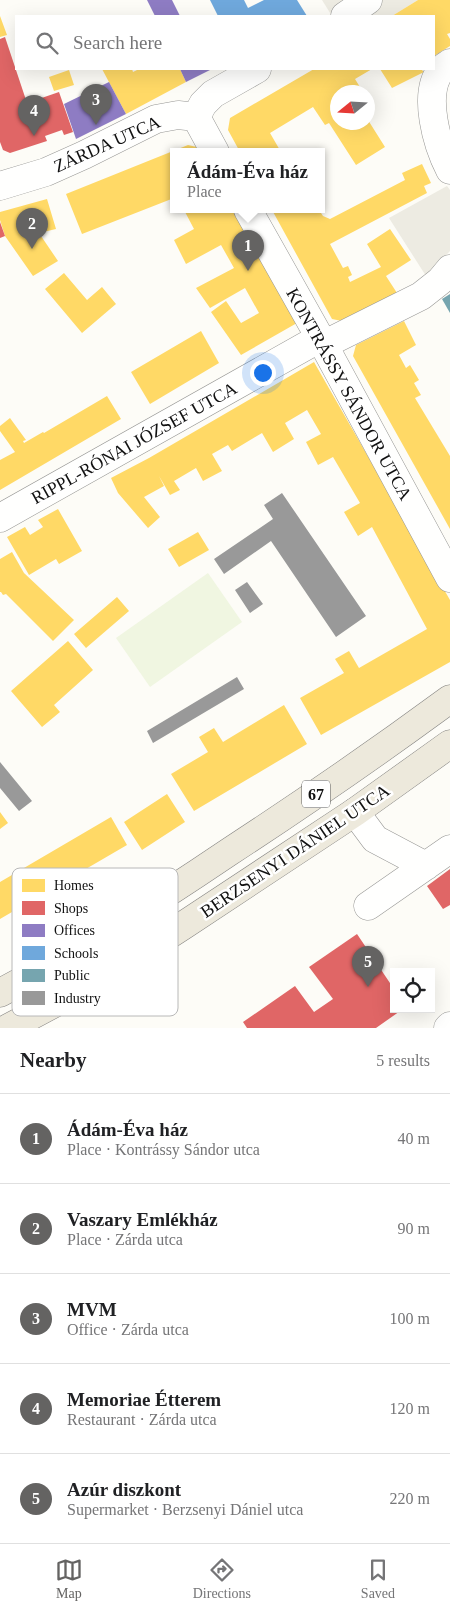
<!DOCTYPE html>
<html lang="en">
<head>
<meta charset="utf-8">
<style>
	:root { --surface:#fff; --page:#f2f2f2; --text:#202124; --muted:#757577; --line:#e0e0e0; --accent:#646362 }
	body { margin:0; font-family:Georgia,serif; background:var(--page); color:var(--text) }
	.controls { position:absolute; right:15px; bottom:15px; display:grid; overflow:hidden; border-radius:0px; box-shadow:0 5px 20px #0002 }
	.controls button { width:45px; height:45px; display:grid; place-items:center; padding:0; border:0; border-bottom:1px solid var(--line); background:var(--surface); color:var(--text); font:25px sans-serif }
	.compass { position:absolute; left:330px; top:85px; width:45px; height:45px; border-radius:50%; background:var(--surface); box-shadow:0 5px 20px #0002; rotate:252deg }
	.you { position:absolute; left:262px; top:372px; width:18px; height:18px; margin:-12px; border:4px solid #fff; border-radius:50%; background:#1a73e8; box-shadow:0 0 0 8px #1a73e833 }
	.badge { display:grid; place-items:center; width:32px; height:32px; border-radius:50%; background:var(--accent); color:#fff; font-size:16px; font-weight:700 }
	.pin { position:absolute; translate:-50% -41px; filter:drop-shadow(0 1px 2px #0008) }
	.pin::after { content:''; position:absolute; top:26px; width:18px; height:15px; background:inherit; clip-path:polygon(0 0,100% 0,50% 100%) }
	.popup { position:absolute; left:170px; top:148px; width:155px; height:65px; box-sizing:border-box; display:grid; place-content:center; border-radius:0px; background:var(--surface); filter:drop-shadow(0 1px 4px #0005); font-size:16px; white-space:nowrap; color:var(--muted) }
	.popup b { font-size:19px; color:var(--text) }
	.popup::after { content:''; position:absolute; left:50%; top:100%; margin-left:-10px; border:10px solid transparent; border-top-color:var(--surface) }
	.list { margin:0; padding:0; list-style:none }
	h2 { display:flex; justify-content:space-between; align-items:center; height:65px; margin:0; padding:0 20px; font-size:21px }
	h2 small { font-size:16px; font-weight:400; color:var(--muted) }
	.list li { display:grid; grid-template-columns:32px 1fr auto; gap:15px; align-items:center; box-sizing:border-box; height:90px; padding:0 20px; border-top:1px solid var(--line) }
	.list b { display:block; font-size:19px; white-space:nowrap }
	.list p { margin:0; font-size:16px; white-space:nowrap; color:var(--muted) }
	.list em { font-size:16px; font-style:normal; color:var(--muted) }
	.icon { flex:none; width:28px; height:28px; fill:none; stroke:currentColor; stroke-width:2; stroke-linecap:round; stroke-linejoin:round }
	.map { position:relative; flex:none; width:450px; height:1028px; overflow:hidden }
	.search { position:absolute; background:var(--surface); box-shadow:0 5px 20px #0002; left:15px; right:15px; top:15px; height:55px; display:flex; align-items:center; gap:12px; box-sizing:border-box; padding:0 18px; border-radius:0px; color:var(--muted); font-size:19px }
	.sheet { height:515px; background:var(--surface) }
	nav { display:flex; justify-content:space-around; align-items:center; box-sizing:border-box; height:70px; border-top:1px solid var(--line); background:var(--surface); font-size:14px; color:var(--muted) }
	nav a { display:grid; justify-items:center; gap:2px }
	nav .on { color:var(--accent) }
	.map>svg:first-child { display:block }
	.pitch { fill:#f0f6e1 }
	.plaza { fill:#edebe2 }
	.homes { fill:#ffd966 }
	.shops { fill:#e06666 }
	.offices { fill:#8e7cc3 }
	.schools { fill:#6fa8dc }
	.public { fill:#76a5af }
	.industry { fill:#999 }
	.lines { fill:none; stroke-linecap:round; stroke-linejoin:round }
	.minor-casing { stroke:#979795; stroke-width:29 }
	.major-casing { stroke:#858482; stroke-width:29 }
	.minor { stroke:#fffffe; stroke-width:28 }
	.major { stroke:#ede9dc; stroke-width:28 }
	.labels { text-anchor:middle; stroke-width:5; stroke-linejoin:round; paint-order:stroke }
	.shield { fill:#fff; stroke:#585858; stroke-width:1 }
	.shield-label { font-size:16px; font-weight:bold; fill:#111 }
	.street-label { font-size:18px; fill:#111; stroke:#fff }
	.key { fill:#fff; stroke:#b8b8b8; stroke-width:1 }
	.key-label { font-size:14px; fill:#111 }
</style>
</head>
<body>
<div class="map">
<svg width="450" height="1028" viewBox="0 0 450 1028">
	<rect width="100%" height="100%" fill="#fdfcf7"/>
	<path class="pitch" d="M208 573 242 622 150 687 116 638Z"/>
	<path class="plaza" d="M322 0H418L392 16H332Z
		M447 186 450 190V251L426 276 389 218Z"/>
	<path class="homes" d="M418 0H450V33L447 34 450 39V46L434 56V16H392Z
		M0 16 7 35 0 37Z
		M102 69H132L133 72 139 69H180L186 82 126 114Z
		M314 69H372L355 79 363 92H338V122H368V120L385 147 356 165 329 123 325 125 313 107 270 133 281 152H240L228 130 230 118Z
		M380 69H421L424 72 392 88Z
		M69 70 74 85 54 91 49 77Z
		M188 145 201 148 204 152H174V198L82 234 66 194Z
		M422 164 431 183 424 186 427 193 330 244 343 268 348 266 352 275 348 277 350 282 381 267 367 244 390 229 411 260 386 276 397 293 342 321 332 319 272 210H319L323 216 330 219 405 180 402 173Z
		M47 199 56 229 39 233 58 261 33 276 5 236 0 220V212Z
		M184 210H235L297 323 241 355 211 312 226 301 241 323 259 313 245 288 210 308 196 288 234 268 221 245 186 264 174 240 194 229Z
		M64 273 87 300 102 287 116 304 82 333 45 289Z
		M404 321 416 345 399 355 406 368 410 365 419 380 414 383 421 395 415 398 450 456V529L353 356 356 345Z
		M201 331 219 363 150 404 131 372Z
		M314 362 450 600V662L321 735 300 698 344 673 335 659 349 651 359 668 427 629 372 527 358 536 344 512 360 503 333 457 318 465 306 442 321 434 307 410 285 423 294 439 273 452 262 433 232 451 228 445 212 454 222 471 203 481 196 468 174 481 180 490 170 495 159 476 164 486 144 497 160 517 148 528 118 493 111 478 149 458Z
		M107 396 121 419 0 490V460L15 452 0 431V426L10 418 26 440 23 441 24 443 43 432 44 433Z
		M58 509 82 551 59 564 56 559 29 575 7 537 25 527 30 535 43 527 38 520Z
		M198 532 209 550 179 567 168 549Z
		M12 552 24 573 74 620 53 641 6 594 3 595 1 592H0V559Z
		M117 597 129 611 86 648 74 634Z
		M68 641 93 670 54 705 60 712 42 727 11 691Z
		M284 705 307 744 194 811 171 774 208 752 199 737 214 728 223 742Z
		M167 794 185 822 142 850 124 822Z
		M0 812 8 823 0 829Z
		M111 817 127 845 0 919V882Z"/>
	<path class="shops" d="M5 37 27 103 59 92 73 132 64 135 62 130 45 136 47 141 10 153 3 150 0 142V39Z
		M0 222 5 236 0 238Z
		M450 869V905L443 909 427 886Z
		M357 934 394 989V1009H403L376 1028H247L243 1022 295 986 314 1012 333 999 309 967Z"/>
	<path class="offices" d="M147 0H172L180 16H155Z
		M180 69H212L186 82Z
		M109 82 126 114 76 139 64 104Z"/>
	<path class="schools" d="M210 0H244L248 8 264 0H297L307 16H218Z"/>
	<path class="public" d="M450 294V313L442 299Z"/>
	<path class="industry" d="M282 493 366 616 336 637 271 541 224 574 214 559 273 519 264 505Z
		M247 582 263 604 250 613 235 590Z
		M237 677 244 689 153 743 147 731Z
		M0 762 32 801 19 811 0 788Z"/>
	<g class="lines">
		<g class="minor-casing">
			<path id="minor" d="M345 16 368 0
				M450 63C447 65 443 67 441 70 422 94 437 145 450 170
				M196 117 203 104 213 94 257 69
				M196 117 215 152
				M0 186 46 172 84 155 156 119 178 115 196 117
				M248 210 320 338 450 578
				M323 345 421 296 440 281 450 269
				M0 518 320 338
				M355 812 375 839 426 866
				M368 906 450 849
				M448 1028 450 1026"/>
		</g>
		<g class="major-casing">
			<path id="major" d="M0 993C79 951 155 902 229 852 304 803 378 752 450 699
				M8 1028 68 996 130 960 184 925 355 812 450 744"/>
		</g>
		<use href="#minor" class="minor"/>
		<use href="#major" class="major"/>
	</g>
	<g class="labels">
		<rect class="shield" x="302" y="780.5" width="28" height="27" rx="4"/>
		<g class="shield-label">
			<text x="316" y="800">67</text>
		</g>
		<g class="street-label">
			<text transform="translate(107 144) rotate(-24)" y="6">ZÁRDA UTCA</text>
			<text transform="translate(349 394) rotate(61)" y="6">KONTRÁSSY SÁNDOR UTCA</text>
			<text transform="translate(134 443) rotate(-29)" y="6">RIPPL-RÓNAI JÓZSEF UTCA</text>
			<text transform="translate(295 851) rotate(-34)" y="6">BERZSENYI DÁNIEL UTCA</text>
		</g>
	</g>
	<rect x="12" y="868" width="166" height="148" rx="8" class="key"/>
	<rect x="22" y="879" width="23" height="13" fill="#ffd966"/>
	<rect x="22" y="901" width="23" height="14" fill="#e06666"/>
	<rect x="22" y="924" width="23" height="13" fill="#8e7cc3"/>
	<rect x="22" y="946" width="23" height="14" fill="#6fa8dc"/>
	<rect x="22" y="969" width="23" height="13" fill="#76a5af"/>
	<rect x="22" y="991" width="23" height="14" fill="#999"/>
	<g class="key-label">
		<text x="54" y="890">Homes</text>
		<text x="54" y="913">Shops</text>
		<text x="54" y="935">Offices</text>
		<text x="54" y="958">Schools</text>
		<text x="54" y="980">Public</text>
		<text x="54" y="1003">Industry</text>
	</g>
</svg>
<div class="controls">
<button><svg class="icon" aria-label="locate" viewBox="0 0 24 24"><circle cx="12" cy="12" r="6"/><path d="M12 2v4M12 18v4M2 12h4M18 12h4"/></svg></button>
</div>
<svg class="compass" viewBox="-18 -18 36 36"><path d="M0-13l5 13h-10z" fill="#e53935"/><path d="M0 13l5-13h-10z" fill="#757577"/></svg>
<div class="you"></div>
<div class="pin badge" style="left:248px;top:271px">1</div>
<div class="popup"><b>Ádám-Éva ház</b>Place</div>
<div class="pin badge" style="left:32px;top:249px">2</div>
<div class="pin badge" style="left:96px;top:125px">3</div>
<div class="pin badge" style="left:34px;top:136px">4</div>
<div class="pin badge" style="left:368px;top:987px">5</div>
<div class="search"><svg class="icon" aria-label="search" viewBox="0 0 24 24"><circle cx="10" cy="10" r="6"/><path d="M15 15l6 6"/></svg>Search here</div>
</div>
<section class="sheet">
<h2>Nearby<small>5 results</small></h2>
<ul class="list">
<li><span class="badge">1</span><div><b>Ádám-Éva ház</b><p>Place · Kontrássy Sándor utca</p></div><em>40 m</em></li>
<li><span class="badge">2</span><div><b>Vaszary Emlékház</b><p>Place · Zárda utca</p></div><em>90 m</em></li>
<li><span class="badge">3</span><div><b>MVM</b><p>Office · Zárda utca</p></div><em>100 m</em></li>
<li><span class="badge">4</span><div><b>Memoriae Étterem</b><p>Restaurant · Zárda utca</p></div><em>120 m</em></li>
<li><span class="badge">5</span><div><b>Azúr diszkont</b><p>Supermarket · Berzsenyi Dániel utca</p></div><em>220 m</em></li>
</ul>
</section>
<nav>
<a class="on"><svg class="icon" aria-label="map" viewBox="0 0 24 24"><path d="M3 6l6-2 6 2 6-2v14l-6 2-6-2-6 2zM9 4v14M15 6v14"/></svg>Map</a>
<a><svg class="icon" aria-label="directions" viewBox="0 0 24 24"><path d="M12 3l9 9-9 9-9-9zM9 14v-3h6M13 9l2 2-2 2"/></svg>Directions</a>
<a><svg class="icon" aria-label="saved" viewBox="0 0 24 24"><path d="M7 4h10v16l-5-4-5 4z"/></svg>Saved</a>
</nav>
</body>
</html>
